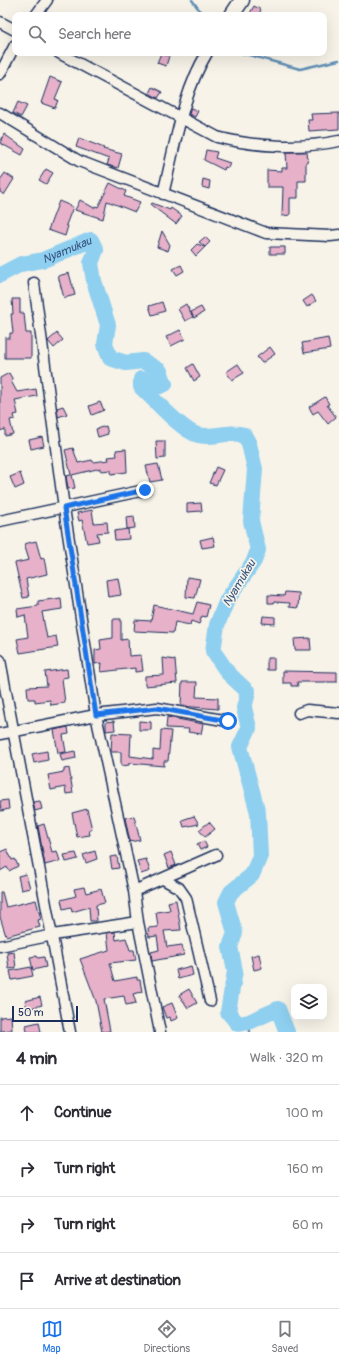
<!DOCTYPE html>
<html lang="en">
<head>
<meta charset="utf-8">
<style>
	:root { --surface:#fff; --page:#f2f2f3; --text:#2b2b33; --muted:#7c7c81; --line:#e1e1e2; --accent:#1a73e8 }
	body { margin:0; font-family:Pangolin,sans-serif; background:var(--page); color:var(--text) }
	.controls { position:absolute; right:12px; bottom:12px; display:grid; overflow:hidden; border-radius:8px; box-shadow:0 4px 16px #0002 }
	.controls button { width:36px; height:36px; display:grid; place-items:center; padding:0; border:0; border-bottom:1px solid var(--line); background:var(--surface); color:var(--text); font:20px sans-serif }
	.scale { position:absolute; left:12px; bottom:10px; width:66px; box-sizing:border-box; padding-left:4px; border:2px solid #1b2f5e; border-top:0; font-size:11px; line-height:14px; white-space:nowrap; color:#1b2f5e; -webkit-text-stroke:3px #f7f3e8; paint-order:stroke }
	.stop { position:absolute; width:12px; height:12px; margin:-9px; border:3px solid #1a73e8; border-radius:50%; background:#fff }
	.stop.end { background:#1a73e8; border-color:#fff; box-shadow:0 1px 4px #0008 }
	.list { margin:0; padding:0; list-style:none }
	h2 { display:flex; justify-content:space-between; align-items:center; height:52px; margin:0; padding:0 16px; font-size:17px }
	h2 small { font-size:13px; font-weight:400; color:var(--muted) }
	.list li { display:grid; grid-template-columns:26px 1fr auto; gap:12px; align-items:center; box-sizing:border-box; height:56px; padding:0 16px; border-top:1px solid var(--line) }
	.list b { display:block; font-size:15px; white-space:nowrap }
	.list em { font-size:13px; font-style:normal; color:var(--muted) }
	.icon { flex:none; width:22px; height:22px; fill:none; stroke:currentColor; stroke-width:2; stroke-linecap:round; stroke-linejoin:round }
	.map { position:relative; flex:none; width:339px; height:1032px; overflow:hidden }
	.search { position:absolute; background:var(--surface); box-shadow:0 4px 16px #0002; left:12px; right:12px; top:12px; height:44px; display:flex; align-items:center; gap:10px; box-sizing:border-box; padding:0 14px; border-radius:8px; color:var(--muted); font-size:15px }
	.sheet { height:276px; background:var(--surface) }
	nav { display:flex; justify-content:space-around; align-items:center; box-sizing:border-box; height:56px; border-top:1px solid var(--line); background:var(--surface); font-size:11px; color:var(--muted) }
	nav a { display:grid; justify-items:center; gap:2px }
	nav .on { color:var(--accent) }
	.map>svg:first-child { display:block }
	.lines { fill:none; stroke-linecap:round; stroke-linejoin:round }
	.stream { stroke:#618fb6; stroke-width:2.5 }
	.river { stroke:#8fcff0; stroke-width:16 }
	.building { fill:#e7b1c9; stroke:#1b2f5e }
	.street-casing { stroke:#1b2f5e; stroke-width:13 }
	.secondary-casing { stroke:#1b2f5e; stroke-width:17 }
	.street { stroke:#f7f3e8; stroke-width:10 }
	.secondary { stroke:#f7f3e8; stroke-width:14 }
	.route { stroke:#1a73e8; stroke-width:5 }
	.labels { text-anchor:middle; stroke-width:3.5; stroke-linejoin:round; paint-order:stroke }
	.water-label { font-size:12px; font-style:italic; fill:#385782; stroke:#f7f3e8 }
</style>
</head>
<body>
<div class="map">
<svg width="339" height="1032" viewBox="0 0 339 1032">
	<rect width="100%" height="100%" fill="#f7f3e8"/>
	<filter id="ink" filterUnits="userSpaceOnUse"><feTurbulence type="fractalNoise" baseFrequency=".025" numOctaves="2"/><feDisplacementMap in="SourceGraphic" scale="8" xChannelSelector="R" yChannelSelector="G"/><feConvolveMatrix kernelMatrix="1 2 1 2 8 2 1 2 1" color-interpolation-filters="sRGB"/></filter>
	<g filter="url(#ink)">
		<g class="lines">
			<path class="stream" d="M192 0 203 15
				M242 53 300 69 339 60
				M249 1022 250 1032"/>
			<path class="river" id="s1" d="M0 275 21 264 43 260 91 240 96 250 91 263 94 281 108 325 105 344 110 358 126 363 143 361 160 371 165 384 160 386 141 379V387C154 399 182 431 198 435 214 439 228 430 244 435L249 444 255 469 251 521 258 550 254 561 227 600 217 625 213 651 228 673 248 692 244 708 249 728 240 747 258 813 260 856 252 875 231 892 226 902 235 933 230 947 235 971 228 1012 238 1024 249 1022 278 1009 287 1032"/>
		</g>
		<path class="building" d="M254 6 261 10 258 15H249Z
			M161 53 169 56 166 66 157 63Z
			M50 77 62 82 55 99 58 100 55 108 41 103Z
			M152 87 162 92 158 98 149 93Z
			M18 102 27 106 21 117 13 113Z
			M191 108 198 111 195 117 189 114Z
			M339 113V129L309 131 308 120H312L311 114Z
			M4 134 25 149 22 155 0 143Z
			M79 138 104 148 103 149 122 154 118 168 107 165 109 159 76 147Z
			M206 150 217 152 215 158 230 163 228 168 225 167 224 170 204 160Z
			M286 152H307L308 162H306V181H298V198H290V215L282 216 283 187H267V170L282 171V168H287Z
			M46 169 53 173 46 184 39 180Z
			M5 173 14 179 4 195 0 192V180Z
			M203 179 210 181 209 189 202 187Z
			M110 183 126 191 124 196 140 202 135 212 107 201 103 219 75 210 80 200 94 208 95 206 98 207Z
			M59 201 73 207 66 225 68 226 65 236 48 230Z
			M152 203 170 210 171 208 182 216 176 224 151 205Z
			M162 231 170 245 168 251 157 247Z
			M205 237 210 242 205 247 199 242Z
			M197 244 205 247 196 256 191 250Z
			M270 247H285V254H270Z
			M181 265 184 271 177 275 173 269Z
			M69 273 75 295 64 298 58 276Z
			M312 295 316 301 307 307 303 301Z
			M12 299H20V313H24L26 333H31V358H5V338H10V333H13L11 314H13Z
			M162 302 165 311 152 315 149 306Z
			M186 304 193 317 185 321 178 309Z
			M201 307 204 312 194 318 191 312Z
			M180 330 185 339 171 346 166 337Z
			M57 333 63 340 54 348 48 341Z
			M328 338 330 349 304 353 302 343Z
			M270 347 275 354 262 363 257 357Z
			M193 364 200 377 194 381 187 368Z
			M238 364 244 373 232 380 226 372Z
			M9 373 13 380 11 381 17 392 36 389 37 396 15 400 18 414 14 415 15 419 10 420 13 434 5 436V429L0 431V378Z
			M325 397 329 404 327 405 336 417 328 424 318 411 313 414 309 407Z
			M100 402 104 410 92 415 89 406Z
			M63 406 67 414 58 417 57 408Z
			M106 426 108 434 98 437 96 429Z
			M42 437 44 446 31 449 29 440Z
			M156 441H165V458L157 459Z
			M73 448 78 463 92 460 93 462 109 460 108 457 117 456 116 450 126 449 127 472 111 474V470L101 471V468L72 475 75 488 68 489 66 476 71 475 65 450Z
			M158 464 162 480 150 482 146 466Z
			M216 467 223 470 216 485 209 483Z
			M20 473 24 485 15 489 10 477Z
			M201 503 202 511 187 512V504Z
			M92 510 94 523 107 522 108 532 97 533 99 541 87 543 82 520 79 521 77 513Z
			M134 516 135 528 127 529 126 517Z
			M128 529 129 539 115 540 114 531Z
			M213 537 215 546 202 548 200 540Z
			M36 541 41 559 44 558 47 574 26 579 29 597 23 598 15 563 29 560 24 544Z
			M187 577 200 579 195 598 186 597Z
			M118 578 121 595 108 597 106 580Z
			M285 592 299 593 298 608 289 607 290 603 274 602V603H268V595L284 596Z
			M61 598 62 609 42 612 47 638 56 636 58 647 20 653 17 639 28 637 25 615 18 617 17 609 38 606V601Z
			M197 602 209 605 206 617 202 616 199 624 191 621 190 625 175 622 173 633 134 631 135 620 151 621 154 605 193 614Z
			M263 616 275 617V624L262 623Z
			M113 619H121V640L128 639 129 656 141 655 143 671 135 672V668L101 672 102 663 95 664V650L101 649 100 640 113 638Z
			M310 638 311 650H295L294 639Z
			M163 658 175 660 177 683 145 686V676L164 675Z
			M267 658H274V670H267Z
			M67 669 68 677 62 678 65 703 51 705 50 700 35 702V699H28L27 687 47 686 45 672Z
			M283 671 337 672V682H297L298 686H291V683H283Z
			M182 682H197L196 697 218 698V709L181 706Z
			M167 717 203 724 201 734 188 732 189 729 166 728Z
			M114 721 115 730 106 731V722Z
			M139 721 151 722V730H139Z
			M68 727 69 734 63 735 66 752 58 753 54 730Z
			M161 730 171 731 168 761H164V766L129 763V765L121 766V752H111L112 733 131 734 130 756 153 759V750L160 751Z
			M47 751 48 760 34 763 32 754Z
			M75 751 76 758 62 761 60 754Z
			M69 768 73 793 66 794 65 787 51 790 48 775 64 772V769Z
			M8 800 9 809 1 811 0 801Z
			M40 801 42 809 35 811 33 802Z
			M87 809 92 829 89 830 90 835 77 837 72 813Z
			M134 816 140 840 130 842 125 818Z
			M194 816 199 824 184 827 182 820Z
			M209 822 215 829 205 837 199 830Z
			M44 824 52 852 57 851 60 861 45 865 38 826Z
			M204 841 207 847 200 850 197 844Z
			M7 849 12 860 15 859 18 866 9 871 7 867 0 871V852Z
			M95 851 97 859 86 863 83 855Z
			M171 852 176 865 169 868 164 855Z
			M76 853 78 859 66 862 64 855Z
			M117 856 119 868 112 869 110 857Z
			M146 859 150 871 141 874 137 861Z
			M26 874 30 888 21 890 18 876Z
			M84 887 86 893 101 889 105 903 96 905 97 921H90L89 907 72 912 71 907 63 909 61 900 76 896 74 889Z
			M0 892H2L6 907 36 900 41 919 38 920 40 927 6 936 0 917Z
			M176 900 181 930 164 931 167 947 182 945 184 955 152 961 151 952 159 950 157 936 149 937 148 928 158 927 156 912 170 910 168 902Z
			M115 932 116 940 126 938 130 950H134L136 960 110 963 115 981 137 977V980H140L142 992 133 994 136 1003 126 1005 124 996 104 999 110 1031 102 1032 96 1001 80 959 109 950 107 933Z
			M14 952 16 968 9 969 7 953Z
			M259 954 262 968 254 970 251 956Z
			M37 956 38 958 44 957 46 967 33 970 30 957Z
			M191 966 193 975 178 979 176 970Z
			M31 967 33 976 12 980 10 971Z
			M189 989 197 1003 188 1008 179 995Z
			M40 997 42 1005 27 1009 25 1001Z
			M172 1003 178 1018 171 1021 170 1017 166 1018 162 1007Z
			M11 1016 12 1030 0 1031V1017Z
			M39 1022 41 1032H27L26 1025Z"/>
		<g class="lines">
			<g class="street-casing">
				<path id="street" d="M36 15 47 0
					M0 22 15 30
					M59 53 217 137C255 147 300 149 339 141
					M0 74 15 45
					M0 113 79 161 266 233 330 236 339 235
					M163 194C175 147 182 94 207 53
					M34 283 64 508 96 715 134 891 138 922 160 1032
					M0 521 145 490
					M0 660 70 1032
					M299 713 307 710 339 713
					M0 734 96 715 157 708 228 721
					M163 879 179 888 186 898 210 1001
					M134 891 216 855
					M0 946 53 935 138 922"/>
			</g>
			<g class="secondary-casing">
				<path id="secondary" d="M232 15 242 0"/>
			</g>
			<use href="#street" class="street"/>
			<use href="#secondary" class="secondary"/>
		</g>
	</g>
	<g class="lines" filter="url(#ink)">
		<path class="route" d="M145 490 64 508 96 715 157 708 228 721"/>
	</g>
	<g class="labels">
		<g class="water-label">
			<text dy="4" stroke="none"><textPath href="#s1" startOffset="72">Nyamukau</textPath></text>
			<text transform="translate(239 583) rotate(-59)" y="4">Nyamukau</text>
		</g>
	</g>
</svg>
<div class="controls">
<button><svg class="icon" aria-label="layers" viewBox="0 0 24 24"><path d="M12 4l9 5-9 5-9-5zM3 14l9 5 9-5"/></svg></button>
</div>
<div class="scale">50 m</div>
<div class="stop" style="left:228px;top:721px"></div>
<div class="stop end" style="left:145px;top:490px"></div>
<div class="search"><svg class="icon" aria-label="search" viewBox="0 0 24 24"><circle cx="10" cy="10" r="6"/><path d="M15 15l6 6"/></svg>Search here</div>
</div>
<section class="sheet">
<h2>4 min<small>Walk · 320 m</small></h2>
<ul class="list">
<li><svg class="icon" aria-label="ahead" viewBox="0 0 24 24"><path d="M12 20V5M6 11l6-6 6 6"/></svg><div><b>Continue</b></div><em>100 m</em></li>
<li><svg class="icon" aria-label="right" viewBox="0 0 24 24"><path d="M7 20v-9h11M14 6l5 5-5 5"/></svg><div><b>Turn right</b></div><em>160 m</em></li>
<li><svg class="icon" aria-label="right" viewBox="0 0 24 24"><path d="M7 20v-9h11M14 6l5 5-5 5"/></svg><div><b>Turn right</b></div><em>60 m</em></li>
<li><svg class="icon" aria-label="arrive" viewBox="0 0 24 24"><path d="M6 21V4h12l-3 4 3 4H6"/></svg><div><b>Arrive at destination</b></div></li>
</ul>
</section>
<nav>
<a class="on"><svg class="icon" aria-label="map" viewBox="0 0 24 24"><path d="M3 6l6-2 6 2 6-2v14l-6 2-6-2-6 2zM9 4v14M15 6v14"/></svg>Map</a>
<a><svg class="icon" aria-label="directions" viewBox="0 0 24 24"><path d="M12 3l9 9-9 9-9-9zM9 14v-3h6M13 9l2 2-2 2"/></svg>Directions</a>
<a><svg class="icon" aria-label="saved" viewBox="0 0 24 24"><path d="M7 4h10v16l-5-4-5 4z"/></svg>Saved</a>
</nav>
</body>
</html>
